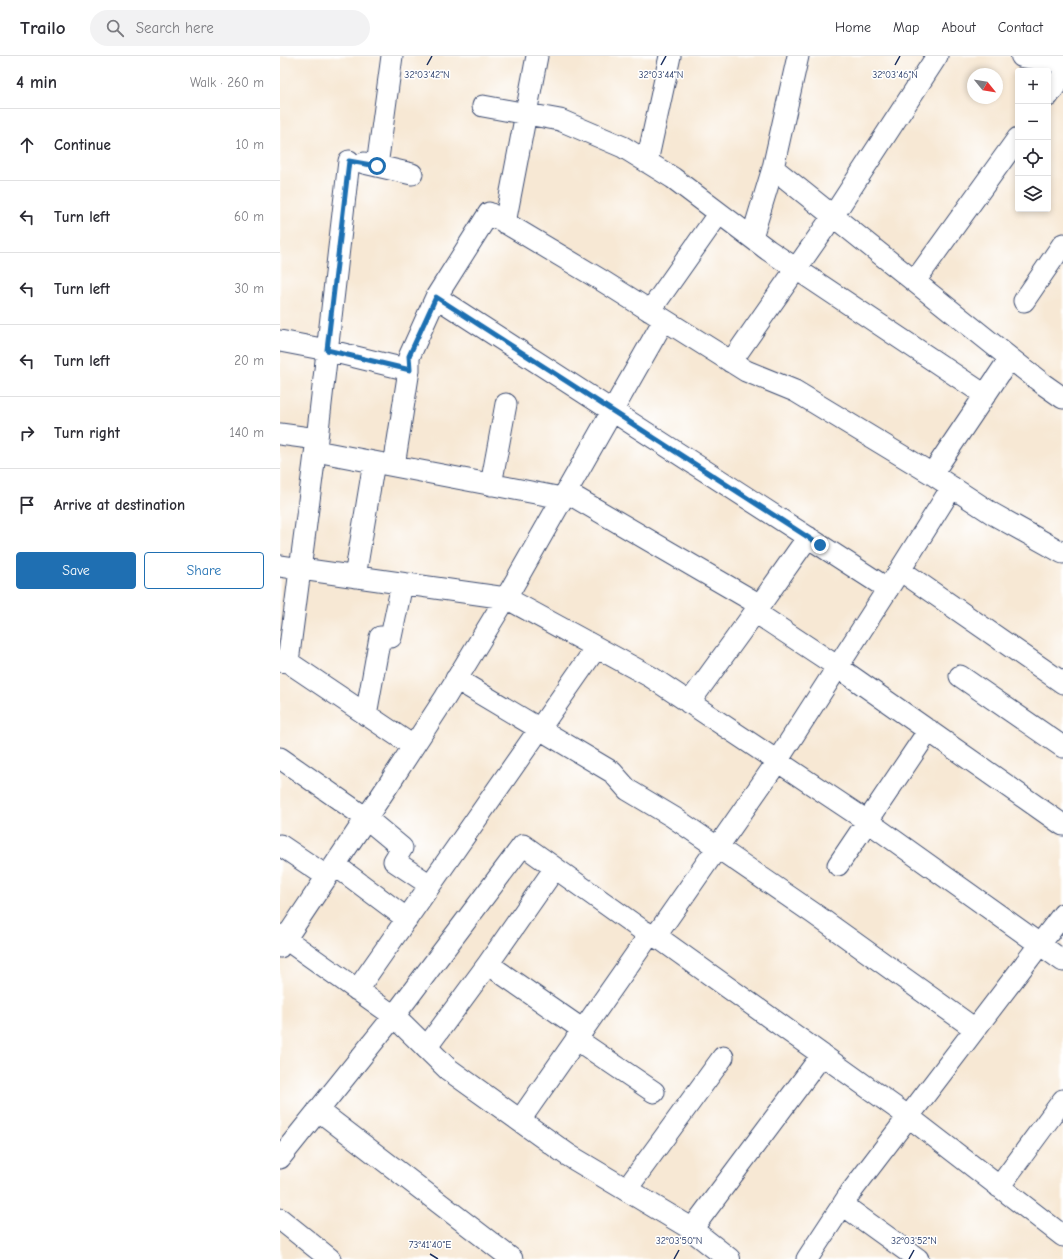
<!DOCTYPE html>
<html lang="en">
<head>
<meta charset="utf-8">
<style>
	:root { --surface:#fff; --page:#f2f2f3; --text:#2b2b33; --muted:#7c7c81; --line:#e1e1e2; --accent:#1f6fb2 }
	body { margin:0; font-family:"Comic Neue",sans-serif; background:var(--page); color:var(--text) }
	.controls { position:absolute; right:12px; top:12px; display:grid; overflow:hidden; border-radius:4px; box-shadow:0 2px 6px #0003 }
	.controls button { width:36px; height:36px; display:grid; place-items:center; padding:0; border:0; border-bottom:1px solid var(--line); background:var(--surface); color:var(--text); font:20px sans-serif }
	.compass { position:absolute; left:687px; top:12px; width:36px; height:36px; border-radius:50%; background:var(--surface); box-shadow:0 2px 6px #0003; rotate:120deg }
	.stop { position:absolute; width:12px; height:12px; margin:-9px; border:3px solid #1f6fb2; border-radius:50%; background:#fff }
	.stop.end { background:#1f6fb2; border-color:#fff; box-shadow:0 1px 4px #0008 }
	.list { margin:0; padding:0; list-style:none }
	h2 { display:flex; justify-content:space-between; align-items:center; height:52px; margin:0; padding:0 16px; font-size:17px }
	h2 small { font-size:13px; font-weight:400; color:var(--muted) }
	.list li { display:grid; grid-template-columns:26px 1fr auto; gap:12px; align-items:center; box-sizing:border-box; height:72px; padding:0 16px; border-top:1px solid var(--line) }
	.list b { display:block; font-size:15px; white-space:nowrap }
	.list em { font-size:13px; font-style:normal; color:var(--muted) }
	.actions { display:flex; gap:8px; padding:12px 16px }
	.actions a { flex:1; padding:9px 0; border:1px solid var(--accent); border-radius:4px; text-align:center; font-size:14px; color:var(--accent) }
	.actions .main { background:var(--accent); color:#fff }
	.icon { flex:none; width:22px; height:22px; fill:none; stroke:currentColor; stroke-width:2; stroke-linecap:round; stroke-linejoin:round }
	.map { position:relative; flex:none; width:783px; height:1203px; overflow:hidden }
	header { display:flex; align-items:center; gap:24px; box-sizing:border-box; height:56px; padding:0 20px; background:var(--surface); border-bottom:1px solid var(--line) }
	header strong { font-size:19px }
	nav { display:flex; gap:22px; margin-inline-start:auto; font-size:14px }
	.search { width:280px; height:36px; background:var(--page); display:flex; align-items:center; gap:10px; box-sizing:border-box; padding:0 14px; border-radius:22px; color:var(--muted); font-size:15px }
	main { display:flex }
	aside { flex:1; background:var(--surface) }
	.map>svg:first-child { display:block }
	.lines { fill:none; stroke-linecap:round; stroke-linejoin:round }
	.minor-casing { stroke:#3c4b70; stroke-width:23 }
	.tertiary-casing { stroke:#3c4b70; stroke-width:24 }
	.secondary-casing { stroke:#3c4b70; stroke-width:24 }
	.minor { stroke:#fff; stroke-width:21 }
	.tertiary { stroke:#fff; stroke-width:22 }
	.secondary { stroke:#fff; stroke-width:22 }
	.route { stroke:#1f6fb2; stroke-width:5 }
	.ticks { fill:none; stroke:#1b2f5e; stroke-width:1.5 }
	.ticks-label { font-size:10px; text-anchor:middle; fill:#1b2f5e; stroke:#fff; stroke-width:3; stroke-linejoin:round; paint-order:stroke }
</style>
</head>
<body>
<header>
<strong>Trailo</strong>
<div class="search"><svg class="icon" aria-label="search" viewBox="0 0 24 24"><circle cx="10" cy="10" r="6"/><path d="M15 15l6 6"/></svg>Search here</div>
<nav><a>Home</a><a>Map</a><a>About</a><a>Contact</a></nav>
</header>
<main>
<aside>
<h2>4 min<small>Walk · 260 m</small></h2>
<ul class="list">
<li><svg class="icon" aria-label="ahead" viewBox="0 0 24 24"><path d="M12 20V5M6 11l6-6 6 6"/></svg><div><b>Continue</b></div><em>10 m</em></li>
<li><svg class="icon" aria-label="left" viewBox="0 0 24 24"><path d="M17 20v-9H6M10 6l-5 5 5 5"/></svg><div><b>Turn left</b></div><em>60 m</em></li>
<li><svg class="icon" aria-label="left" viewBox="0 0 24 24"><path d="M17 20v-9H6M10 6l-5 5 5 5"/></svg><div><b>Turn left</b></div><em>30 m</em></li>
<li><svg class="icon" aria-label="left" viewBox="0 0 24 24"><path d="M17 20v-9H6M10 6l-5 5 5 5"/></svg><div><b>Turn left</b></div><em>20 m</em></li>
<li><svg class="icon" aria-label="right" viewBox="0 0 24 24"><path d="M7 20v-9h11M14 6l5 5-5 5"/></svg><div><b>Turn right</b></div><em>140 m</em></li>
<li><svg class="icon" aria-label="arrive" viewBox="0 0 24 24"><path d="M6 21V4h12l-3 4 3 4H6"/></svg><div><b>Arrive at destination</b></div></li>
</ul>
<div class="actions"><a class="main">Save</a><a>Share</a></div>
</aside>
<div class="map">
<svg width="783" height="1203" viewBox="0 0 783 1203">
	<rect width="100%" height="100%" fill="#fff"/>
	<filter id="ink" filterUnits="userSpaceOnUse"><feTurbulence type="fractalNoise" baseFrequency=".025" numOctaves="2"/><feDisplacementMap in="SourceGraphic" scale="8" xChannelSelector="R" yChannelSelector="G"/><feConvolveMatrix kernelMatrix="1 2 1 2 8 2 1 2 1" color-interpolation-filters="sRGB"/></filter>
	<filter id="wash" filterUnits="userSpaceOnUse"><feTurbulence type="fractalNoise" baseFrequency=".012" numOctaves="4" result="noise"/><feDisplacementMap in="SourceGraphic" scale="16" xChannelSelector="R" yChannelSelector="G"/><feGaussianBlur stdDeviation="0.9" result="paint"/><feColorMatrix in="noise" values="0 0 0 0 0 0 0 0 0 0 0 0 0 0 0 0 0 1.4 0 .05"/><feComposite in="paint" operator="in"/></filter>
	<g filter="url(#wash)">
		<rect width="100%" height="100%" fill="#f7e8d4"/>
	</g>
	<g filter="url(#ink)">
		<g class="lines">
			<g class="minor-casing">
				<path id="minor" d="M768 40 783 19
					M203 50 280 64 343 91 393 122 488 194 705 339
					M367 106 390 0
					M84 107 132 118
					M97 110 112 0
					M493 112 730 302 763 328 783 342
					M225 167 257 0
					M472 181 493 112 518 0
					M635 225 738 82
					M156 241 608 533
					M744 245 783 188
					M370 255 439 157
					M0 285 47 294 129 314
					M451 306 553 160 657 0
					M0 378 37 383
					M36 395 282 442
					M114 410 129 314V301L156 241 209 157 321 224 466 315 515 335 652 418 713 458 783 497
					M652 418 730 302
					M211 429 226 348
					M286 436 480 549
					M0 510 226 542 371 621 587 765 783 905
					M620 514 783 627
					M75 521 94 406
					M475 556 558 611 783 769
					M0 605 8 606 133 690
					M8 606 37 383 69 105
					M680 620 783 691
					M176 623 332 716 348 734 393 761 533 857 695 973
					M409 647 475 556 528 481
					M86 659 100 581H111L122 528
					M0 702 86 762 122 792 114 805 150 829
					M0 789 46 820
					M55 809 127 863
					M558 809 649 674
					M0 879 114 960
					M375 881 490 716 620 514 672 431
					M0 891 107 731 165 642 226 542 384 264
					M208 908 303 974
					M77 934 316 592
					M296 983 374 1036
					M146 992 208 908 275 812
					M38 1054 232 1203
					M240 1064 370 878
					M0 1102 114 960 243 789 362 874 383 885 629 1061 783 1180
					M719 1131 783 1044
					M346 1134 443 1001
					M563 1149 638 1203
					M0 1163 50 1203
					M412 1173 542 999
					M527 1203 571 1136 783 858"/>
			</g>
			<g class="tertiary-casing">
				<path id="tertiary" d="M114 960 168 1013 288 1099 407 1170 449 1203"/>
			</g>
			<g class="secondary-casing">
				<path id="secondary" d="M742 0 783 6"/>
			</g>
			<use href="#minor" class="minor"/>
			<use href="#tertiary" class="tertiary"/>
			<use href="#secondary" class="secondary"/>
		</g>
	</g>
	<g class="lines" filter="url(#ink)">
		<path class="route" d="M97 110 69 105 47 294 130 314 129 300 156 241 540 489"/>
	</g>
	<path class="ticks" d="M147 9 152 0M381 9 386 0M615 9 620 0M150 1198 158 1203M394 1203 399 1194M629 1203 634 1194"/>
	<g class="ticks-label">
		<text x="147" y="22">32°03'42"N</text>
		<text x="381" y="22">32°03'44"N</text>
		<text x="615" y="22">32°03'46"N</text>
		<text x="399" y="1188">32°03'50"N</text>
		<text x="634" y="1188">32°03'52"N</text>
		<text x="150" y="1192">73°41'40"E</text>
	</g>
</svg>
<div class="controls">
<button>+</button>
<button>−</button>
<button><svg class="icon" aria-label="locate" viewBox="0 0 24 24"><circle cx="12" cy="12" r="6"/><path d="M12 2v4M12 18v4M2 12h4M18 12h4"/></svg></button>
<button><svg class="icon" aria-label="layers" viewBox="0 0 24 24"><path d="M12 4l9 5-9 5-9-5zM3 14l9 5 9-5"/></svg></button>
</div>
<svg class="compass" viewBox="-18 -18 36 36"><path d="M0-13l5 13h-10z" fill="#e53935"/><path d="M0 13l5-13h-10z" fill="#7c7c81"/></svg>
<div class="stop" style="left:97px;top:110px"></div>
<div class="stop end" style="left:540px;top:489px"></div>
</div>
</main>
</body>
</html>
